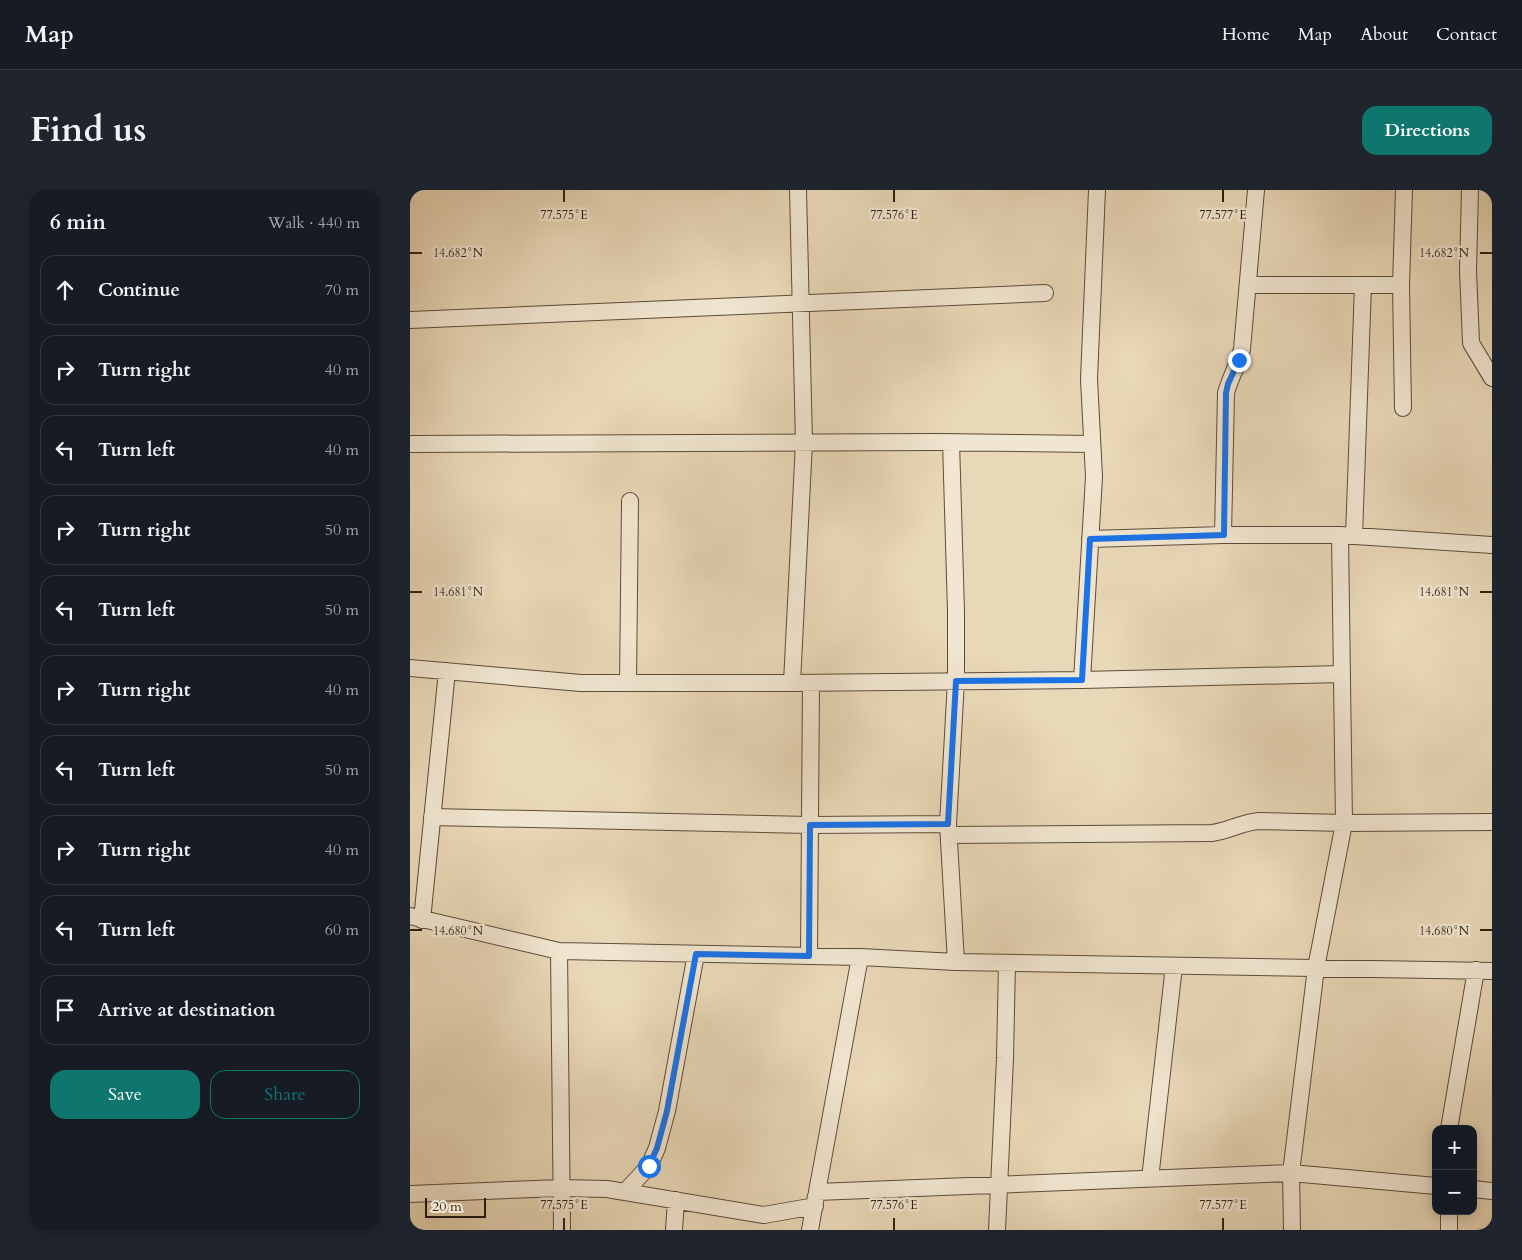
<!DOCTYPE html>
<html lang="en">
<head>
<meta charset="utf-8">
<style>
	:root { --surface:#171b24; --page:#20242c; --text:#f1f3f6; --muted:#9ea1a6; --line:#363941; --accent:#0f766e }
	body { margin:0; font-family:Cardo,serif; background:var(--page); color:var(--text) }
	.controls { position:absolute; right:15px; bottom:15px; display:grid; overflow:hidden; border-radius:10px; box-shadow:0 2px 12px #0003 }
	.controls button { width:45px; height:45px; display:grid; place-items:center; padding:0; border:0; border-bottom:1px solid var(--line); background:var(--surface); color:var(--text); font:25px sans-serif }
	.scale { position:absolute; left:15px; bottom:12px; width:61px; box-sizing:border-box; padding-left:5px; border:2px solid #2e1e0f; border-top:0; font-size:14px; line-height:18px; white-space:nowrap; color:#2e1e0f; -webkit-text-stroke:4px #f1e6d1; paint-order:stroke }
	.stop { position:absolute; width:15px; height:15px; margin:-11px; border:4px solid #1a73e8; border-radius:50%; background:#fff }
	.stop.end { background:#1a73e8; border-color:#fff; box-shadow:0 1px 5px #0008 }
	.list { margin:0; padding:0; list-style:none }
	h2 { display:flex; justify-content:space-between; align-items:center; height:65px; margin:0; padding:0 20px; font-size:21px }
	h2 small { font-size:16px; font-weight:400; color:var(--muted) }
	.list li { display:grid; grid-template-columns:32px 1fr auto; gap:15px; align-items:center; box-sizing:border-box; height:70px; margin:0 10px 10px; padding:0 10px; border:1px solid var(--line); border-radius:15px }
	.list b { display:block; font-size:19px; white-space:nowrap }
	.list em { font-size:16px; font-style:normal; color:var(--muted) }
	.actions { display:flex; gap:10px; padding:15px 20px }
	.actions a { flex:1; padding:11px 0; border:1px solid var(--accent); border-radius:15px; text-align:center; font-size:18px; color:var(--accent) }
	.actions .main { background:var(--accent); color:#fff }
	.icon { flex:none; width:28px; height:28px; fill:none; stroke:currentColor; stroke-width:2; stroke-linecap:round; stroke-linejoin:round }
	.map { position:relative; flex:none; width:1082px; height:1040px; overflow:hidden; border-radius:15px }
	header { display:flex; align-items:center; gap:30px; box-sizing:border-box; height:70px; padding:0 25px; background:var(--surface); border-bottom:1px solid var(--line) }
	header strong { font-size:24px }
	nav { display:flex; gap:28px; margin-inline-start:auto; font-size:18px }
	.intro { display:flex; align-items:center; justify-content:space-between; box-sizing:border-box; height:120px; padding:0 30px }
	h1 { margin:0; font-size:35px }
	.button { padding:12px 22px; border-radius:15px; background:var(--accent); color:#fff; font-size:18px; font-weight:700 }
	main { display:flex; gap:30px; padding:0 30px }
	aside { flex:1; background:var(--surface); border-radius:15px; box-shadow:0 2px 12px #0003 }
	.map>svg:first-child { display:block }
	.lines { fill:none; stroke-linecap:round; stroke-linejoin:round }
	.minor-casing { stroke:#5d4c39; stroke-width:18 }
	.minor { stroke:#f1e6d1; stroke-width:16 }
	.route { stroke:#1a73e8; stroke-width:6 }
	.ticks { fill:none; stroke:#2e1e0f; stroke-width:2 }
	.ticks-label { font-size:12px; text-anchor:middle; fill:#2e1e0f; stroke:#f1e6d1; stroke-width:5; stroke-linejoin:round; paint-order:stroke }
</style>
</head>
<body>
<header>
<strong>Map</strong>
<nav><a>Home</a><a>Map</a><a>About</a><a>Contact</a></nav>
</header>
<div class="intro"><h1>Find us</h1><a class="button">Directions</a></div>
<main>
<aside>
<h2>6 min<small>Walk · 440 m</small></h2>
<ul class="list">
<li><svg class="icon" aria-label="ahead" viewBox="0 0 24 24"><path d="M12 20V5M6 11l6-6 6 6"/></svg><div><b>Continue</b></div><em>70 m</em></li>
<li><svg class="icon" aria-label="right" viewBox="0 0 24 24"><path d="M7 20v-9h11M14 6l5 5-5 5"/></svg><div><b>Turn right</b></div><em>40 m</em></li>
<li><svg class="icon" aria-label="left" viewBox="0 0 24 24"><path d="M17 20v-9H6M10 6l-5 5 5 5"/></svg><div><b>Turn left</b></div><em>40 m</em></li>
<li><svg class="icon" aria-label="right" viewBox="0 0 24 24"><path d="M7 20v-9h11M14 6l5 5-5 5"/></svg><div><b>Turn right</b></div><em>50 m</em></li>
<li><svg class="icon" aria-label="left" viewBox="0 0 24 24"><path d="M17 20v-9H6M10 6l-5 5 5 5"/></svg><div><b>Turn left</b></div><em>50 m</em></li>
<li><svg class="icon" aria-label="right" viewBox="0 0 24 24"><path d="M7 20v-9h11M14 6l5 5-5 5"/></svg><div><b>Turn right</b></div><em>40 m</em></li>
<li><svg class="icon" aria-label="left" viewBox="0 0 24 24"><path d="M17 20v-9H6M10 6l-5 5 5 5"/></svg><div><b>Turn left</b></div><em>50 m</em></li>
<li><svg class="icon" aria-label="right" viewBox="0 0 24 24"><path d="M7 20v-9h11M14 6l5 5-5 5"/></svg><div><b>Turn right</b></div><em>40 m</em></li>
<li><svg class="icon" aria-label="left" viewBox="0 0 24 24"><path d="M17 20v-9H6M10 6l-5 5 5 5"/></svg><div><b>Turn left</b></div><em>60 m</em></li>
<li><svg class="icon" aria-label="arrive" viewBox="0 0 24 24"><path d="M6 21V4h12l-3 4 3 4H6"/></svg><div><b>Arrive at destination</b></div></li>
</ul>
<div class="actions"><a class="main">Save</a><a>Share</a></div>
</aside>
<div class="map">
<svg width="1082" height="1040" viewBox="0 0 1082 1040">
	<rect width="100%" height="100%" fill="#e9d8b8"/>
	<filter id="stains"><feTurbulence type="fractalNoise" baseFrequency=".004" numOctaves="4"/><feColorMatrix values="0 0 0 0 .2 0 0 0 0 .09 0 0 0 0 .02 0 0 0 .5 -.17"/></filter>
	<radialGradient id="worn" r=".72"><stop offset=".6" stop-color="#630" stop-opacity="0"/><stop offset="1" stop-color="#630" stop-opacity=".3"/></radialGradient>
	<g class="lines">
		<g class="minor-casing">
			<path id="minor" d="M388 0 394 252 382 493 672 490
				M687 0 679 189 684 287 672 490 932 484
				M1060 0 1058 81 1061 153 1082 188
				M838 95H991
				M0 130 635 103
				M993 218 991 95 994 0
				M541 252 546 421V491L538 634 546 772 1082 781
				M0 254 526 252 682 254
				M813 345 816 203C820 188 828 175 832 159L846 0
				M944 346 953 95
				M680 349 813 345H930
				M1082 355 930 345 934 633 1082 632
				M0 478 171 493H382
				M218 493 220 311
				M22 627 400 635 538 634
				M539 645 802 643C819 641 832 632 849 631L934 633 906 778 881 983 1026 996
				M0 726 149 761
				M12 730 37 481
				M399 766 401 493
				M546 772 450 767 407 1002 881 983 882 1040
				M1039 939 1066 780
				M740 989 764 776
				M1063 999 1082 1001
				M215 1002 239 976 247 958 257 921 286 764
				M0 1004 151 998 197 999 354 1025 405 1016
				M152 1040 149 761 450 767
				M264 1040 266 1010
				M400 1040 406 1006
				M587 1040 595 868 597 773
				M1039 1040V1021"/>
		</g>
		<use href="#minor" class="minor"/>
	</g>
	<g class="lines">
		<path class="route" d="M239 976 247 958 257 921 286 764 399 766 400 635 538 634 546 491 672 490 680 349 814 345 816 203 818 194 829 170"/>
	</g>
	<path class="ticks" d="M154 0V12M484 0V12M813 0V12M0 63H12M1070 63H1082M0 402H12M1070 402H1082M0 740H12M1070 740H1082M154 1028V1040M484 1028V1040M813 1028V1040"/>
	<g class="ticks-label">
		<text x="154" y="29">77.575°E</text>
		<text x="484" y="29">77.576°E</text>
		<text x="813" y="29">77.577°E</text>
		<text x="48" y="67">14.682°N</text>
		<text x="1034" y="67">14.682°N</text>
		<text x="48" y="406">14.681°N</text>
		<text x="1034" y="406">14.681°N</text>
		<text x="48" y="745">14.680°N</text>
		<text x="1034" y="745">14.680°N</text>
		<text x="154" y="1019">77.575°E</text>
		<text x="484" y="1019">77.576°E</text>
		<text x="813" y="1019">77.577°E</text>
	</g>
	<rect width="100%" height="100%" filter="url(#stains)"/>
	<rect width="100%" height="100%" fill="url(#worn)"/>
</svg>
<div class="controls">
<button>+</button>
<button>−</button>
</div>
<div class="scale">20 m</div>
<div class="stop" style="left:239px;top:976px"></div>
<div class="stop end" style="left:829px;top:170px"></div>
</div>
</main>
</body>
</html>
